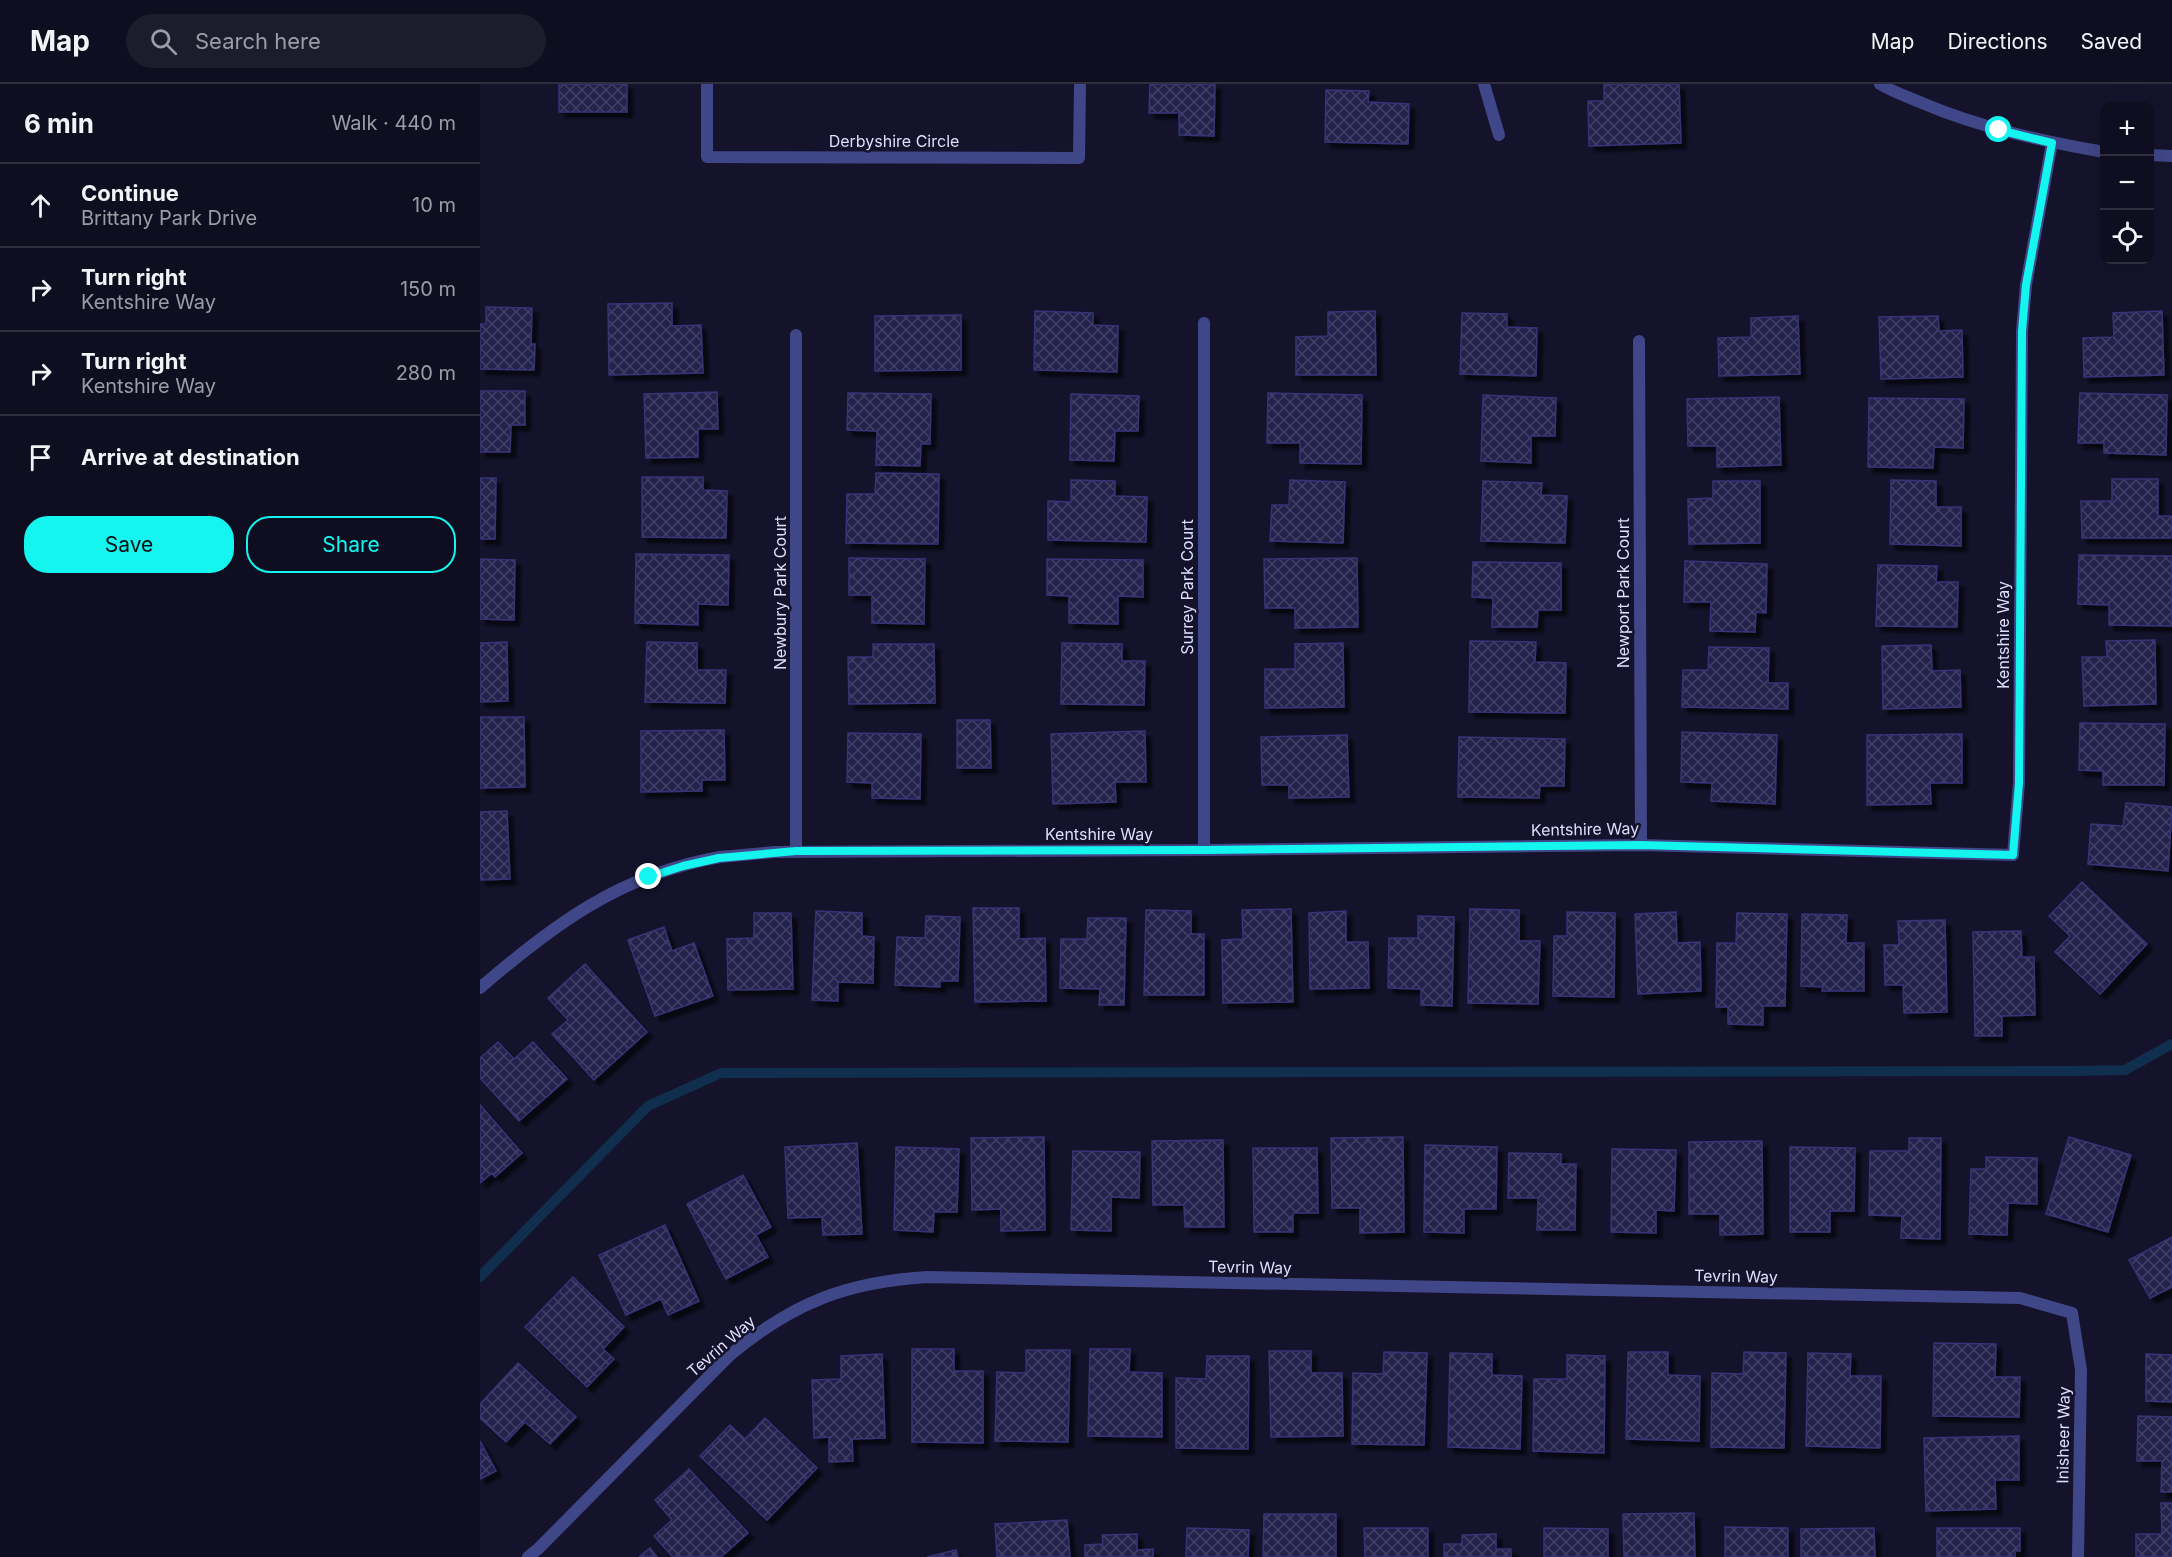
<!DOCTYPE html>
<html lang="en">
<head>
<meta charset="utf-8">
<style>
	:root { --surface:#0f0e20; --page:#1d1c2d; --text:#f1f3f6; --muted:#9b9ca5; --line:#2f2e3e; --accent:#13f5ee }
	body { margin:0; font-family:Inter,sans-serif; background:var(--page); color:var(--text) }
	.controls { position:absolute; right:18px; top:18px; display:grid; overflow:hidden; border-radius:12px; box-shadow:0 6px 24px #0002 }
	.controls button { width:54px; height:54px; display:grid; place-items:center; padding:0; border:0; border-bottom:2px solid var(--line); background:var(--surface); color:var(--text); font:30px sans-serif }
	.stop { position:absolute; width:18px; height:18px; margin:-14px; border:4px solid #13f5ee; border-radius:50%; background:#fff }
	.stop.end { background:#13f5ee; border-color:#fff; box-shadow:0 2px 6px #0008 }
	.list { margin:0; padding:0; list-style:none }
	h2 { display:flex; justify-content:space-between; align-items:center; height:78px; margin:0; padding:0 24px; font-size:26px }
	h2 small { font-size:20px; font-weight:400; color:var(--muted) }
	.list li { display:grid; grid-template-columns:39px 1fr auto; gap:18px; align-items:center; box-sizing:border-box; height:84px; padding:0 24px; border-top:2px solid var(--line) }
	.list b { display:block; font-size:22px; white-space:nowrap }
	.list p { margin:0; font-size:20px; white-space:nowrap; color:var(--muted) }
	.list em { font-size:20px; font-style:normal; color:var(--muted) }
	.actions { display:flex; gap:12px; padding:18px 24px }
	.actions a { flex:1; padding:14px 0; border:2px solid var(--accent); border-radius:24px; text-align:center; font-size:21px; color:var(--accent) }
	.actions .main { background:var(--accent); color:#111 }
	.icon { flex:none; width:33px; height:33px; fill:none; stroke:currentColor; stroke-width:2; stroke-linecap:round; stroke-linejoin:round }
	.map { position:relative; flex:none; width:1692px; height:1473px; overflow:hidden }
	header { display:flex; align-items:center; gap:36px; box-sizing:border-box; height:84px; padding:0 30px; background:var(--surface); border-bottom:2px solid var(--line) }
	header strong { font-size:28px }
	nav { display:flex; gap:33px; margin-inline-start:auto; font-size:21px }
	.search { width:420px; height:54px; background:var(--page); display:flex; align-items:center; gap:15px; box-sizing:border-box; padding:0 21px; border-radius:33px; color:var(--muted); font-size:22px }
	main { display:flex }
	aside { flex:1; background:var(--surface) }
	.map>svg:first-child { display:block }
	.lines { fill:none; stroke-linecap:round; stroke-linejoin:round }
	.stream { stroke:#102e4d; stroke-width:10 }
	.building { fill:url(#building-cross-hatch); stroke:#373376; stroke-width:1.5; filter:url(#shadow) }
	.minor { stroke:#404788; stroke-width:12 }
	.tertiary { stroke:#404788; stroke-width:12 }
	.route { stroke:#13f5ee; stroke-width:8 }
	.labels { text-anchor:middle; stroke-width:5; stroke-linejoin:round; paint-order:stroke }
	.street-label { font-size:16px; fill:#dedffe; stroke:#14132b }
</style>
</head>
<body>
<header>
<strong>Map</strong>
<div class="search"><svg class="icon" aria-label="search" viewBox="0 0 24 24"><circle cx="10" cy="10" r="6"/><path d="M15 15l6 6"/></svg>Search here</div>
<nav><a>Map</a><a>Directions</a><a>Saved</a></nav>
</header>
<main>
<aside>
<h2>6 min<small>Walk · 440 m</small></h2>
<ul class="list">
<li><svg class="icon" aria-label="ahead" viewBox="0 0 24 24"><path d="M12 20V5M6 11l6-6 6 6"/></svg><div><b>Continue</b><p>Brittany Park Drive</p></div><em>10 m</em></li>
<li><svg class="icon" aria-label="right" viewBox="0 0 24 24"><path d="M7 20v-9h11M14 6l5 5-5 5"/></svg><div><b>Turn right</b><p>Kentshire Way</p></div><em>150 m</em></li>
<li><svg class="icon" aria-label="right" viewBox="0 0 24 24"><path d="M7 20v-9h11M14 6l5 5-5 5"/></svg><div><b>Turn right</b><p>Kentshire Way</p></div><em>280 m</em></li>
<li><svg class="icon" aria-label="arrive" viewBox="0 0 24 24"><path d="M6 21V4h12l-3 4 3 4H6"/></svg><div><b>Arrive at destination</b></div></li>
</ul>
<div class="actions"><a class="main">Save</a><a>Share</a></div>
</aside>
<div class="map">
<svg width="1692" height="1473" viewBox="0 0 1692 1473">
	<defs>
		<pattern id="building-cross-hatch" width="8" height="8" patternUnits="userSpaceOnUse" patternTransform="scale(1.5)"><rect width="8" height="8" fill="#23204c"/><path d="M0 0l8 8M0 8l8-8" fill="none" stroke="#424067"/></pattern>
		<filter id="shadow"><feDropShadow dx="5.5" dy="5.5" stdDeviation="1.5" flood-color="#0009"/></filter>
	</defs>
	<rect width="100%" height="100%" fill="#14132b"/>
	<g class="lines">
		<path class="stream" d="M0 1193 168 1022 241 989 1593 987 1645 986 1692 960"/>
	</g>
	<path class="building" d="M79 0H147V28H79Z
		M670 0H735L734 52 699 51V29H669Z
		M1124 0H1199L1201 59 1109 62 1108 17H1124Z
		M846 6 889 7 888 18 929 20 928 60 845 58Z
		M192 219V242L221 241 223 289 129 291 128 220Z
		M6 223 52 224 51 260H55L54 286 0 285V240H6Z
		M555 227 613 229V241L638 242 637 288 554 286Z
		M895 227 896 291H816V253L848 252V228Z
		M1682 227 1684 291 1604 293 1603 254 1634 253 1633 229Z
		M982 229 1027 230V243L1057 244 1056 292 980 290Z
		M481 231V286L395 287V232Z
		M1318 232 1320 290 1239 292 1238 254 1271 253V234Z
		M1458 232 1459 247 1482 246 1483 293 1401 295 1399 233Z
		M0 307H45V341H31L30 368H0Z
		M237 308 238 345H218V373L166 374 164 310Z
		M368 309 451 310 450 360H441L440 382 396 381 397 347 367 346Z
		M788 309 882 311 881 380 820 379V359H787Z
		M1600 309 1687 311 1686 371 1624 369V359H1598Z
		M591 310 659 312 658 347H635L634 377 590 376Z
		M1003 311 1076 314 1075 352H1051V379L1001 377Z
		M1299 313 1301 381 1237 383V362H1208L1207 315Z
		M1389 314 1484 315 1483 364 1454 363 1453 384 1388 383Z
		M396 389 459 390 458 460 366 459 367 410H395Z
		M162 393H223V406L247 407 246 454 162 453Z
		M0 394H16L15 455H0Z
		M1632 395H1678V432H1692V454H1602L1601 417H1632Z
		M591 396 635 397V412L667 413 666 458 568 456V417L591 418Z
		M810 396 865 398 863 459 790 457 792 421H809Z
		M1411 396 1456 397V423H1481V462L1410 460Z
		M1003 397 1062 399 1061 411 1087 412 1085 459 1001 457Z
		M1233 397H1280V459L1209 460 1208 415 1233 414Z
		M156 470 249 471 248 521 218 520V541L155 539Z
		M1599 471 1692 472V542L1629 541V521L1598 520Z
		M369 474 445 475 444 540 392 539V511H369Z
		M877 474 878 543 815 544V524H785L784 475Z
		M0 475 35 476 34 536 0 535Z
		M567 475 663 476V513L638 512V540L589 539V512L567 511Z
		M1205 477 1287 480 1286 529 1276 528 1275 548 1230 547 1231 518H1204Z
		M993 478 1081 479V526H1058L1057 543H1012L1013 514 992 513Z
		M1398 481 1457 482 1456 498H1478L1477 543 1396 542Z
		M1675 556 1676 620 1604 622 1602 573H1627L1626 557Z
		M990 557 1056 558 1055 578 1086 579 1085 629 989 628Z
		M27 558 28 617 0 618V559Z
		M167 558 217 559V586H246L245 619 165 618Z
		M582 559 642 560V577H665L664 621 581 620Z
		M863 559 864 623 785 624V585H815V560Z
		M393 560H454L455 619 369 620 368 573H393Z
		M1451 561 1452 587 1480 586 1481 623 1403 625 1402 562Z
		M1229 563 1289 564 1288 599H1308V625L1202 623 1203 586H1228Z
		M0 633H44L45 703 0 704Z
		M477 636H510L511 684H477Z
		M1600 639 1685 640 1684 701H1623V687L1599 686Z
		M244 646 245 696H222V707L161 708V647Z
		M665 647 666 698H635L636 718 573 720 571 650Z
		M1202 648 1297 651 1295 720 1231 717 1232 699 1201 698Z
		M368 649 441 650 440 715 392 714V699L367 698Z
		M1482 650V699H1450L1451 720 1387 721V651Z
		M867 651 869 713 809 714V701H782L781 653Z
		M979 653 1085 655 1084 702H1060L1059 714 978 713Z
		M1646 719 1692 723 1688 787 1608 780 1611 740 1643 742Z
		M27 727 30 795 0 796V728Z
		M1602 798 1667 860 1620 910 1575 868 1590 852 1569 832Z
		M493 824H539V855L565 854 566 917 495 918Z
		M811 825 813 918 743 919 742 856 763 855 762 826Z
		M990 825 1039 826V857H1060L1058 920 988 919Z
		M666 826 711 827V850H724V911H664Z
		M336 827 382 829V852L394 853 393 899 358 898V917L332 916Z
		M866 827V858H888L889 904 830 905 829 829Z
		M1087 828 1135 829 1134 913 1073 912 1074 852H1087Z
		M1196 828 1197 859 1220 858 1221 907 1158 910 1155 830Z
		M274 829H311L313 905 248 906 247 855 274 854Z
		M1257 829 1307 830 1305 922H1283V941L1248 940V923H1236L1237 859H1256Z
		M1322 830 1367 831 1366 859H1384V907H1342L1343 903 1321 902Z
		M446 832 480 833 478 897H460V903L415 901 417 853 445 854Z
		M938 832 974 833 972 922 941 921V905L908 904 909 854H938Z
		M608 834H646L644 921H619L620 905 580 904 581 855H607Z
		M1465 836 1467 928 1424 929 1423 901H1405L1404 861H1419L1418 837Z
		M184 843 192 867 214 859 233 912 175 932 148 856Z
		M1541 847 1542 873H1554L1555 931 1522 932V952H1495L1493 848Z
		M105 880 167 948 114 996 72 950 88 936 68 914Z
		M18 958 34 975 53 958 87 995 39 1037 0 994V974Z
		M0 1021 42 1069 15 1093 12 1089 0 1099Z
		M564 1053 565 1146 521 1147V1125L492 1126 491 1054Z
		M923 1053 924 1148 880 1149V1124H852L851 1054Z
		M1589 1053 1651 1071 1628 1148 1566 1130Z
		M1429 1054H1461L1460 1155 1421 1154 1422 1132 1389 1131 1390 1067H1429Z
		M743 1056 744 1143H705L704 1121H673L672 1057Z
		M1282 1057 1283 1150 1240 1151V1130H1209V1058Z
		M377 1059 382 1150 343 1151 342 1133 308 1134 305 1063Z
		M945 1061 1017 1063 1016 1125H984V1149L944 1148Z
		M416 1063 479 1065 477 1128H454L453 1148 414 1146Z
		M1310 1063 1375 1064 1374 1127H1350V1148H1310Z
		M773 1064H837L838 1129H813V1148H774Z
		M1132 1065 1196 1066 1194 1127 1176 1126V1149L1131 1148Z
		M593 1067 660 1068 659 1114 631 1113V1147L591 1146Z
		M1029 1069 1081 1070V1080H1096L1095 1146H1057L1058 1114H1028Z
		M1506 1073 1557 1074V1120L1528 1119 1527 1151 1489 1150 1491 1085H1506Z
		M263 1091 291 1143 276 1151 288 1173 246 1195 207 1120Z
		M185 1141 219 1217 188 1231 181 1215 146 1231 119 1171Z
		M1692 1153V1203L1670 1214 1649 1176Z
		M93 1193 144 1243 123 1265 134 1275 107 1303 45 1243Z
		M1454 1259 1516 1260 1515 1293H1540L1539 1333 1453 1332Z
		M432 1265H474V1287H503V1359L432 1358Z
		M610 1265H650L649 1288 682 1289V1353L608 1352Z
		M546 1266H590L588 1358 515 1357 517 1288 546 1289Z
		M789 1267H831V1289H862L863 1352 791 1353Z
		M904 1268 947 1269 944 1361 872 1360 873 1289 903 1290Z
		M1148 1268H1188V1291L1220 1292 1219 1357 1146 1355Z
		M1264 1268 1306 1269 1304 1364 1231 1363 1232 1289 1263 1290Z
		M970 1269 1012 1270V1291L1042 1292 1040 1365 968 1363Z
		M1328 1269 1371 1270 1370 1292H1401L1400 1364 1326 1362Z
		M402 1270 405 1354 372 1355 373 1377 349 1378V1353L334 1354 332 1296 361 1295V1272Z
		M1666 1270 1692 1271V1318L1666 1317Z
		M1087 1271 1125 1272 1124 1369 1053 1367 1054 1295H1087Z
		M727 1272H769L768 1365 696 1364V1294L726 1295Z
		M38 1279 96 1333 70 1360 45 1338 26 1358 0 1334V1320Z
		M1658 1332 1692 1333V1408H1681L1682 1377H1657Z
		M285 1334 337 1384 287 1436 220 1372 250 1341 265 1355Z
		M1539 1352V1396H1515L1516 1425 1446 1427 1444 1354Z
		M0 1357 16 1387 0 1395Z
		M209 1385 268 1449 241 1473H193L174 1452 192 1436 175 1416Z
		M1681 1419H1692V1473H1656V1450H1682Z
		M1214 1429 1215 1473H1144L1143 1430Z
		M784 1430H856V1473H783Z
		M587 1436 590 1473H517L515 1440Z
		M1245 1443 1308 1444V1473H1245Z
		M707 1444 769 1446 768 1473H706Z
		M884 1444H948V1473H885Z
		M1064 1444 1128 1445V1473H1064Z
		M1394 1444 1395 1473H1321V1445Z
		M1457 1444H1540V1467H1535V1473H1457Z
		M657 1450V1466L673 1465V1473H605V1461L623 1460 622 1451Z
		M1016 1450V1465H1031V1473H964V1460H982V1451Z
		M170 1464 177 1473H159Z
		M476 1466 478 1473H447Z"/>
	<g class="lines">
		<path class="minor" d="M227 0V73L599 74 600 0
			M1004 0 1019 51
			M724 239V766
			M1159 257 1161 761
			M316 767V251
			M0 904C73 841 141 790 240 773 258 771 276 770 295 768L724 766 1161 761 1533 771 1539 699 1542 247 1546 201 1572 59
			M48 1473 58 1465 250 1271C313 1219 366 1198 447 1193L1540 1214 1592 1229 1601 1286 1598 1473"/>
		<path class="tertiary" d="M1400 0C1413 8 1428 13 1442 19 1501 44 1562 57 1624 68
			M1670 71 1692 72"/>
	</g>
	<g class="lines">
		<path class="route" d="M169 793 203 782 239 774 316 767 724 766 1161 761 1533 771 1539 699 1542 247 1546 201 1572 59 1519 46"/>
	</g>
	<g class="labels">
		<g class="street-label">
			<text x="414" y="63">Derbyshire Circle</text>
			<text transform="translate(707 503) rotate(-90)" y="6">Surrey Park Court</text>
			<text transform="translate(300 509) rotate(-90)" y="6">Newbury Park Court</text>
			<text transform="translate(1143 509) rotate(-90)" y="6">Newport Park Court</text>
			<text transform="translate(1523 551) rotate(-90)" y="6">Kentshire Way</text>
			<text transform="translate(1105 745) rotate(-1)" y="6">Kentshire Way</text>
			<text x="619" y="756">Kentshire Way</text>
			<text transform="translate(770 1183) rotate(1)" y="6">Tevrin Way</text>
			<text transform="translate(1256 1192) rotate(1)" y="6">Tevrin Way</text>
			<text transform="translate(241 1262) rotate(-41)" y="6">Tevrin Way</text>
			<text transform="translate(1583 1351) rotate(-89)" y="6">Inisheer Way</text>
		</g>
	</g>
</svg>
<div class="controls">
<button>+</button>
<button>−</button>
<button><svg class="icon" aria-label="locate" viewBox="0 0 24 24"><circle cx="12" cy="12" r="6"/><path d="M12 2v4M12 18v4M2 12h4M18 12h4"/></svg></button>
</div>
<div class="stop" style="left:1519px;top:46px"></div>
<div class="stop end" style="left:169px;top:793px"></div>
</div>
</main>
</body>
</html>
